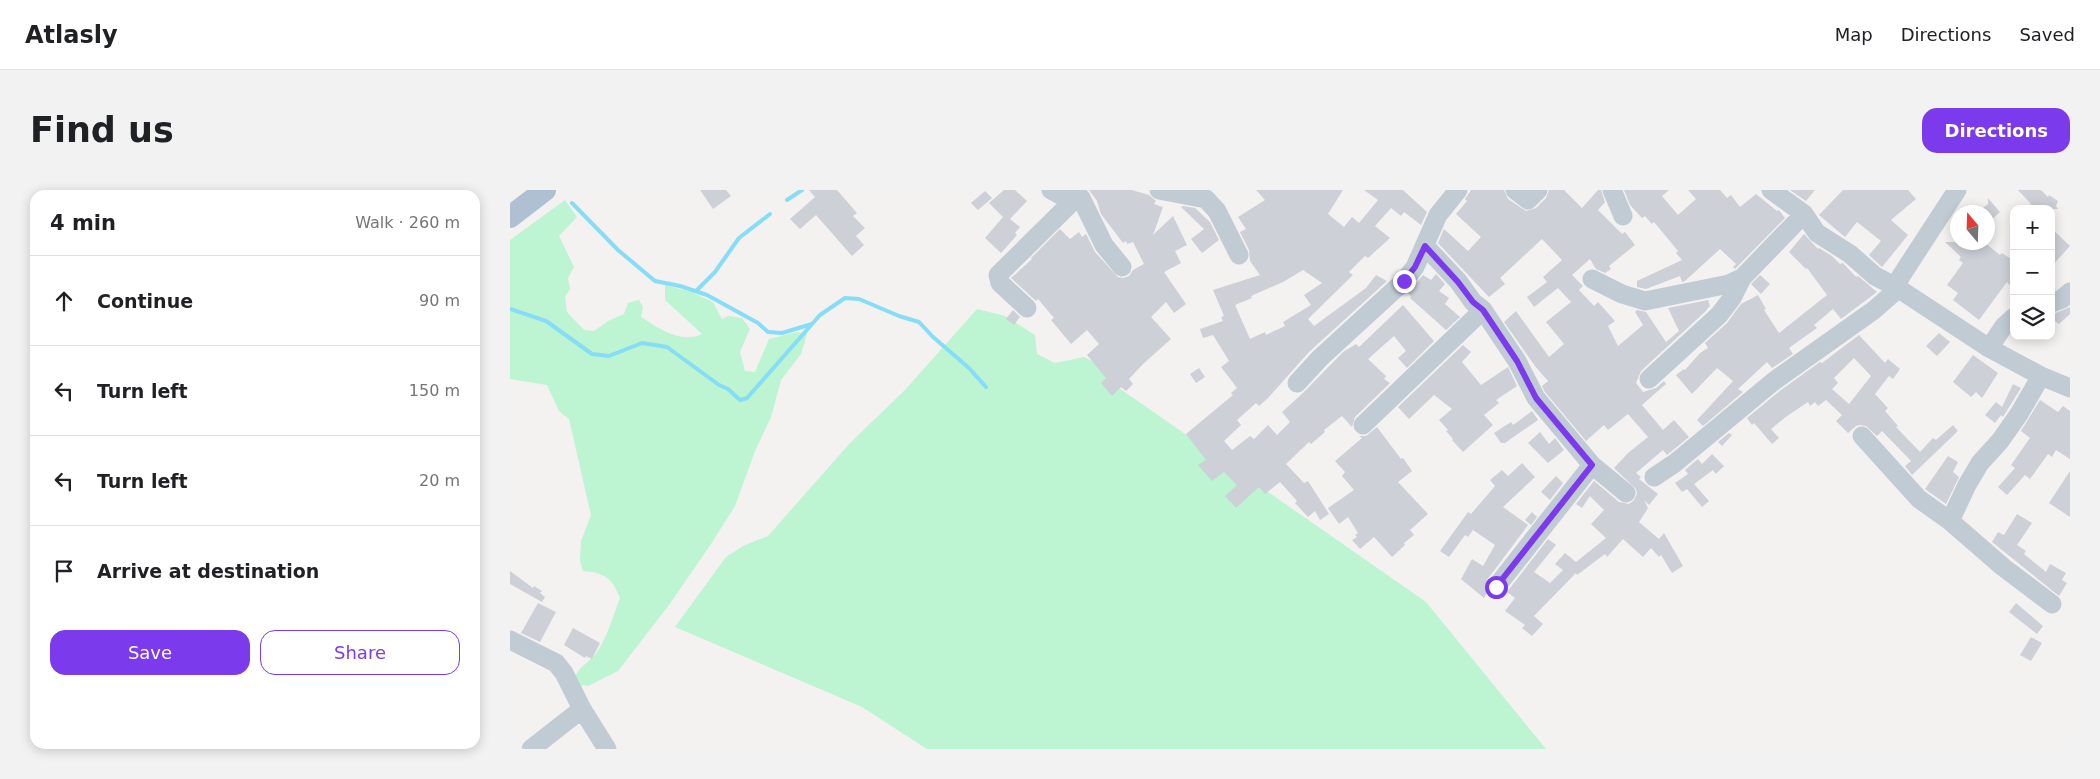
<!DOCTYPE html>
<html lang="en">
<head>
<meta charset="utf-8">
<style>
	:root { --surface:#fff; --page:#f2f2f2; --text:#202124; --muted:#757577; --line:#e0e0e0; --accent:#7c3aed }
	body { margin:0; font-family:"DejaVu Sans",sans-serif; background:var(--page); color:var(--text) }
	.controls { position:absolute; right:15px; top:15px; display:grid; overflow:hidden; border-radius:10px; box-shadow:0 2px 12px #0003 }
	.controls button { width:45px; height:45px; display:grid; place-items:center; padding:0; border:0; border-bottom:1px solid var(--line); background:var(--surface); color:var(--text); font:25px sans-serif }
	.compass { position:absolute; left:1440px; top:15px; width:45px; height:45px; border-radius:50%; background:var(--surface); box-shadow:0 2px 12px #0003; rotate:341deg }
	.stop { position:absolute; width:15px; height:15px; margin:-11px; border:4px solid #7c3aed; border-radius:50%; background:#fff }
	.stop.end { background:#7c3aed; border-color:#fff; box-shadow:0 1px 5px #0008 }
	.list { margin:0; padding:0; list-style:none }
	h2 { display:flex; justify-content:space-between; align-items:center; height:65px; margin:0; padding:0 20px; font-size:21px }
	h2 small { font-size:16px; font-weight:400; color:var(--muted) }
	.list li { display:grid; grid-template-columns:32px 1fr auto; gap:15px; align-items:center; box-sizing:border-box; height:90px; padding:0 20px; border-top:1px solid var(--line) }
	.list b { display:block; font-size:19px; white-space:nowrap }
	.list em { font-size:16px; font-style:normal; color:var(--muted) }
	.actions { display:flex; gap:10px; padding:15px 20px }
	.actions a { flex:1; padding:11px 0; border:1px solid var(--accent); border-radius:15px; text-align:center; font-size:18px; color:var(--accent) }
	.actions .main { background:var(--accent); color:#fff }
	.icon { flex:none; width:28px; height:28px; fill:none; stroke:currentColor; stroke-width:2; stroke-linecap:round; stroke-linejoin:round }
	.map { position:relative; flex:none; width:1560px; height:559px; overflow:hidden; border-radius:15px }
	header { display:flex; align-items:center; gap:30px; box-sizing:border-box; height:70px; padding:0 25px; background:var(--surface); border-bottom:1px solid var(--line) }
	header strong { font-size:24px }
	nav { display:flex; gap:28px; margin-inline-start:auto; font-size:18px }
	.intro { display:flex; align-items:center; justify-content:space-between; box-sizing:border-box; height:120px; padding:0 30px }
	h1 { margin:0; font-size:35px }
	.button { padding:12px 22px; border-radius:15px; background:var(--accent); color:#fff; font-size:18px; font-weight:700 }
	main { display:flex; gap:30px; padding:0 30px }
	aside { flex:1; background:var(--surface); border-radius:15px; box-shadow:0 2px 12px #0003 }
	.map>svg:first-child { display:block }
	.green { fill:#bdf4d2 }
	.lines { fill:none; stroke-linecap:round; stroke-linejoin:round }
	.stream { stroke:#86ddf5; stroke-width:4 }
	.building { fill:#cdd0d6; fill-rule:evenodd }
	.minor { stroke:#c1cbd4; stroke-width:19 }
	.major { stroke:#afc0d2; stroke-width:22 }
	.route { stroke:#7c3aed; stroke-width:6 }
</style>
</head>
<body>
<header>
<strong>Atlasly</strong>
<nav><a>Map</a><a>Directions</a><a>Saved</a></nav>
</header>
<div class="intro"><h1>Find us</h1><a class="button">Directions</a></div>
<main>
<aside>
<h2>4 min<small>Walk · 260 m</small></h2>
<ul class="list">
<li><svg class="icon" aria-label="ahead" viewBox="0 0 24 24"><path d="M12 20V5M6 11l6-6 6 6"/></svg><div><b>Continue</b></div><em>90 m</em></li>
<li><svg class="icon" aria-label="left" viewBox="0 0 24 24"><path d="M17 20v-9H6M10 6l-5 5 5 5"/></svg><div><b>Turn left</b></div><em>150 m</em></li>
<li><svg class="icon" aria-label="left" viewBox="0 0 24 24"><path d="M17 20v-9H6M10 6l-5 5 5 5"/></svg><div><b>Turn left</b></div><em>20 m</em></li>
<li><svg class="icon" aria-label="arrive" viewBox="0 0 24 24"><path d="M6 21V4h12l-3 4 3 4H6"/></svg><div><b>Arrive at destination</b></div></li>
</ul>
<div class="actions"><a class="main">Save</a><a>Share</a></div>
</aside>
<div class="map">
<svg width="1560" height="559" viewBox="0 0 1560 559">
	<rect width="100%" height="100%" fill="#f4f1f1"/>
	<path class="green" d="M55 10 67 27 49 46 64 77 58 88 60 99 55 107 57 122 74 140 84 141 98 131 114 124 118 113 129 110 133 117 131 127C148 138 170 154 192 144L155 110V95L181 102 203 112 212 129 218 126 232 128 240 139 230 162 235 181 245 182 259 149 287 142 297 144 291 164 271 190 261 227 245 261 225 316 201 354 159 415 108 481 78 496 70 495 65 488C68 477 78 473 85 465 97 449 103 426 110 408 102 387 94 383 73 381L70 371 71 351 81 325 59 229 49 221 37 195 0 189V50Z
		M467 119 495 126 525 145 527 164 545 173 574 167 590 175 609 198 916 412 1036 559H417L352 517 165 437 216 367 235 355 258 346 340 253 395 200Z"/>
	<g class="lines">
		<path class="stream" d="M277 10 292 0
			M62 13 108 60 145 91 170 96 197 105 248 133 258 142 272 143 302 134
			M186 101 205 82 229 48 260 24
			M0 119 36 131 82 164 99 166 132 153 157 157 209 195 218 199 230 210 237 208 310 125 335 108 349 109 389 126 409 132 423 147 459 178 476 197"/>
	</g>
	<path class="building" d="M190 0H216L221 6 203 19Z
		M299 0H327L347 23 343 26 355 38 346 46 354 55 342 66 306 25 290 39 280 29 305 7Z
		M494 0H505L517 11 500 29 510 37 505 43 507 45 491 63 475 48 493 27 479 13Z
		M579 0H622L639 5 646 11 644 14 653 17 643 45 663 26 677 55 665 61 671 73 654 82 676 114 664 123 656 112 641 127 661 149 633 174 619 189 623 194 616 201 611 197 602 206 591 193 596 188 577 165 589 154 577 140 561 154 541 130 544 128 528 109 526 111 501 88 522 69 521 68 550 39 560 49 569 42 572 47 576 44 585 62 608 87 613 88 619 86 623 80 634 74 623 52 617 54 616 51 613 53 591 24 587 11Z
		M746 0H833L818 24 834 37 842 27 849 33 868 10 854 0H893L917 22 911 35 894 22 891 26 881 18 865 36 880 48 858 68 855 66 839 82 843 85 798 129 804 136 856 98 866 85 877 91 799 162 758 208 749 216 746 213 727 230 731 235 714 251 722 260 740 246 744 249 758 235 767 245 780 232 772 222 793 203 833 162 846 154 849 157 893 115 924 151 897 178 888 168 896 161 884 146 858 169 876 186 874 189 880 193 845 227 842 237 832 226 814 240 815 242 801 254 799 252 776 274 794 293 798 291 819 324 810 330 805 321 798 327 785 313 787 311 770 292 755 304 749 297 726 318 715 306 727 295 714 282 702 291 688 275 696 270 676 244 723 205 721 203 727 198 711 177 719 171 703 145 693 148 690 139 713 131 711 127 714 126 703 100 750 85 740 71 739 60 730 42 736 39 728 27 755 10ZM793 80 812 93 794 105 801 115 773 132 775 136 756 145 755 142 740 149 725 115 742 108 741 106 773 92Z
		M961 0H994L998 9 1016 21 1026 18 1036 8 1039 0H1054L1072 18 1088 0H1091L1095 12 1088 20 1112 44 1115 42 1125 55 1099 76 1101 79 1095 83 1086 79 1080 69 1062 85 1073 96 1069 100 1084 116 1088 112 1105 131 1098 136 1108 156 1133 135 1125 122 1127 120 1136 122 1156 152 1169 141 1158 118 1198 110 1200 116 1196 120 1198 119 1131 181 1126 193 1133 202 1146 198 1154 191 1156 194 1132 215 1153 240 1164 230 1179 247 1157 265 1153 260 1126 283 1131 287 1129 289 1148 304 1139 315 1134 310 1138 318 1129 332 1149 349 1154 343 1173 376 1162 383 1151 365 1149 367 1141 358 1133 367 1113 349 1097 367 1095 364 1067 385 1066 383 1024 426 1033 434 1022 446 1012 438 1015 435 995 421 1005 408 997 402 1038 349 1046 355 1024 382 1040 393 1053 380 1045 374 1055 363 1066 372 1096 348 1081 334 1094 320 1080 306 1072 318 1066 314 1084 291 1109 312 1119 314 1124 310 1127 304 1126 299 1104 278 1118 263 1138 247 1118 224 1098 240 1094 235 1076 251 1035 202 1032 196 1038 191 1025 176 994 132 1006 121 1039 167 1054 154 1036 132 1061 112 1048 98 1024 117 1017 107 1037 92 1033 87 1052 70 1032 49 990 88 995 94 979 107 928 53 934 39 958 61 971 47 946 24 957 11 955 9Z
		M1114 0H1159L1152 6 1168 25 1186 9 1178 0H1210L1217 8 1221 5 1230 17 1246 4 1267 21 1269 20 1275 28 1225 79 1223 77 1226 74 1210 59 1175 91 1172 92 1170 86 1136 99 1127 97V91L1172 70 1166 63 1168 61 1144 32 1142 34 1135 26 1132 28 1120 15Z
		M1280 0H1305L1296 11Z
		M1333 0H1398L1406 9 1381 30 1398 45 1372 77 1359 65 1371 51 1347 32 1335 47 1309 25Z
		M1508 0H1531L1538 7 1539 5 1548 11 1546 16 1548 19H1517L1521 14Z
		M475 1 482 8 468 20 461 13Z
		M1478 8 1490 22 1478 33V22H1468L1478 14Z
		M673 16 685 18 700 32 709 50 692 63 681 49 694 39 671 17Z
		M1541 38 1560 56 1541 77Z
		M1294 44 1308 59 1309 58 1322 66 1330 74 1333 73 1346 87 1348 86 1367 102 1331 129 1323 119 1304 135 1307 138 1279 158 1283 164 1262 178 1257 172 1228 199 1233 202 1193 236 1187 230 1223 191 1207 178 1182 204 1166 185 1174 179 1175 180 1190 163 1198 158 1195 153 1217 133 1231 114 1248 105 1256 119 1254 120 1269 143 1317 105 1297 78 1296 79 1279 62Z
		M1435 52H1474L1490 65 1492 63 1504 71V100L1497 92 1469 130 1443 110 1448 103 1437 95 1453 73 1449 70 1451 67Z
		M926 84 935 94 929 101 939 108 935 114 950 127 936 140 900 108 901 107 898 103 913 85 921 90Z
		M1250 85 1260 94 1251 104 1241 94Z
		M1560 117V124L1549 134 1541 128 1546 123Z
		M503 120 510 127 504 135 496 129Z
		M1429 143 1440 152 1427 166 1416 156Z
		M1349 145 1375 173 1378 169 1390 179 1383 189 1379 186 1365 204 1378 218 1375 221 1388 236 1386 237 1410 262 1423 248 1426 250 1443 235 1448 241 1402 285 1395 276 1401 271 1372 241 1367 246 1356 236 1350 235 1346 236 1338 243 1326 231 1332 225 1316 210 1308 216 1305 212 1300 216 1298 212 1277 226 1261 239 1269 248 1262 254 1244 233 1242 235 1237 228 1271 200 1310 172 1312 173ZM1344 168 1361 186 1339 214 1322 199 1328 193 1324 188Z
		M953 155 961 162 952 172 971 195 998 177 1007 196 986 210 989 213 974 225 983 235 953 262 942 250 943 249 936 241 938 240 929 230 942 219 924 205 899 229 888 217Z
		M1463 165 1488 183 1472 208 1466 202 1461 207 1443 192Z
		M689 178 695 187 686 193 680 184Z
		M1503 194 1511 198 1493 227 1491 225 1485 233 1475 225 1486 212 1492 217Z
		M1530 210 1548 222 1553 216 1560 221V269L1546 260 1542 267 1538 264 1520 289 1515 285 1497 305 1488 297 1505 278 1501 275 1520 248 1511 241Z
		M1022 221 1028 230 995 253H991L984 243 1001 232 1003 235Z
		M867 237 891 269 893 268 902 281 888 292 918 324 900 340 904 345 894 353 895 355 882 367 864 347 850 359 842 350 847 347 845 345 848 343 838 327 829 334 818 318 844 300 832 286 835 282 825 271 852 248 849 246H856Z
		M1030 242 1039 254 1045 248 1054 260 1038 273 1018 253Z
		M1219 243 1222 245 1212 256 1208 252Z
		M1202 264 1214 276 1206 284 1203 280 1184 294 1199 311 1192 317 1177 299 1172 302 1165 293 1178 284 1175 280 1188 269 1192 274Z
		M1438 266 1448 272 1443 282 1449 287 1436 314 1415 299Z
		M1012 273 1025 287 993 317 1018 335 977 390 975 396 977 403 974 408 951 389 962 369 973 376 985 355 963 340 958 347 955 345 939 367 930 361 953 329 958 322 961 324 985 296 980 290 992 280 998 286Z
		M1560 281V327L1539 313Z
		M1046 286 1053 293 1040 310 1031 302Z
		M1022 322 1027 327 1021 335 1015 330Z
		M1507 324 1522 333 1507 355 1516 361 1514 364 1536 382 1540 374 1556 383 1552 390 1557 393 1549 406 1482 352 1488 342 1494 345Z
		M0 381 23 398 24 396 32 401 30 403 35 407 32 412 0 394Z
		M28 413 46 422 30 452 11 443Z
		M1506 413 1533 436 1527 444 1499 422Z
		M63 438 90 453 82 469 76 466 75 468 54 455Z
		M1521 447 1532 453 1521 471 1510 465Z"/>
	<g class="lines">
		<path class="minor" d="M541 0 552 6 562 2 571 8 594 55 612 77
			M649 0 696 9 707 21 729 65
			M1005 0 1018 10 1028 0
			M1102 0 1113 26
			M1261 0 1294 24 1307 43 1340 64 1365 86 1386 97 1479 158 1531 186 1560 198
			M915 56 948 91 963 112 973 120 1007 171 1026 208 1082 275 986 397
			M1082 89 1112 104 1135 111 1219 94 1232 88 1294 24
			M1541 113 1552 109 1560 102
			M517 118 490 93 488 85 568 6
			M1479 158 1494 136 1504 127
			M1139 189 1209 125 1222 108 1232 88
			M787 193 810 168 894 91 905 77 928 25 948 0
			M853 235 973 120
			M1352 246 1409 309 1440 331 1493 377 1542 414
			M1082 275 1116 303
			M1144 287 1165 273 1264 191 1364 120 1381 105 1391 86 1447 0
			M1440 331 1457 295 1470 273 1490 251 1509 224 1531 186
			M0 450 46 473 54 483 72 519 21 559
			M72 519 97 559"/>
		<path class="major" d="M0 27 35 0"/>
	</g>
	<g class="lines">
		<path class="route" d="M894 91 905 77 915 56 948 92 963 112 973 120 1007 171 1026 208 1082 275 986 397"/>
	</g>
</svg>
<div class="controls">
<button>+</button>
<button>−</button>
<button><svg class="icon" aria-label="layers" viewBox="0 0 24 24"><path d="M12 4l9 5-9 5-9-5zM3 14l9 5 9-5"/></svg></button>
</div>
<svg class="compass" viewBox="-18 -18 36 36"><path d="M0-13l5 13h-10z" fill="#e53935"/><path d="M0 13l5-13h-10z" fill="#757577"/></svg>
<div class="stop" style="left:986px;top:397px"></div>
<div class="stop end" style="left:894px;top:91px"></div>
</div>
</main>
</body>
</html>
